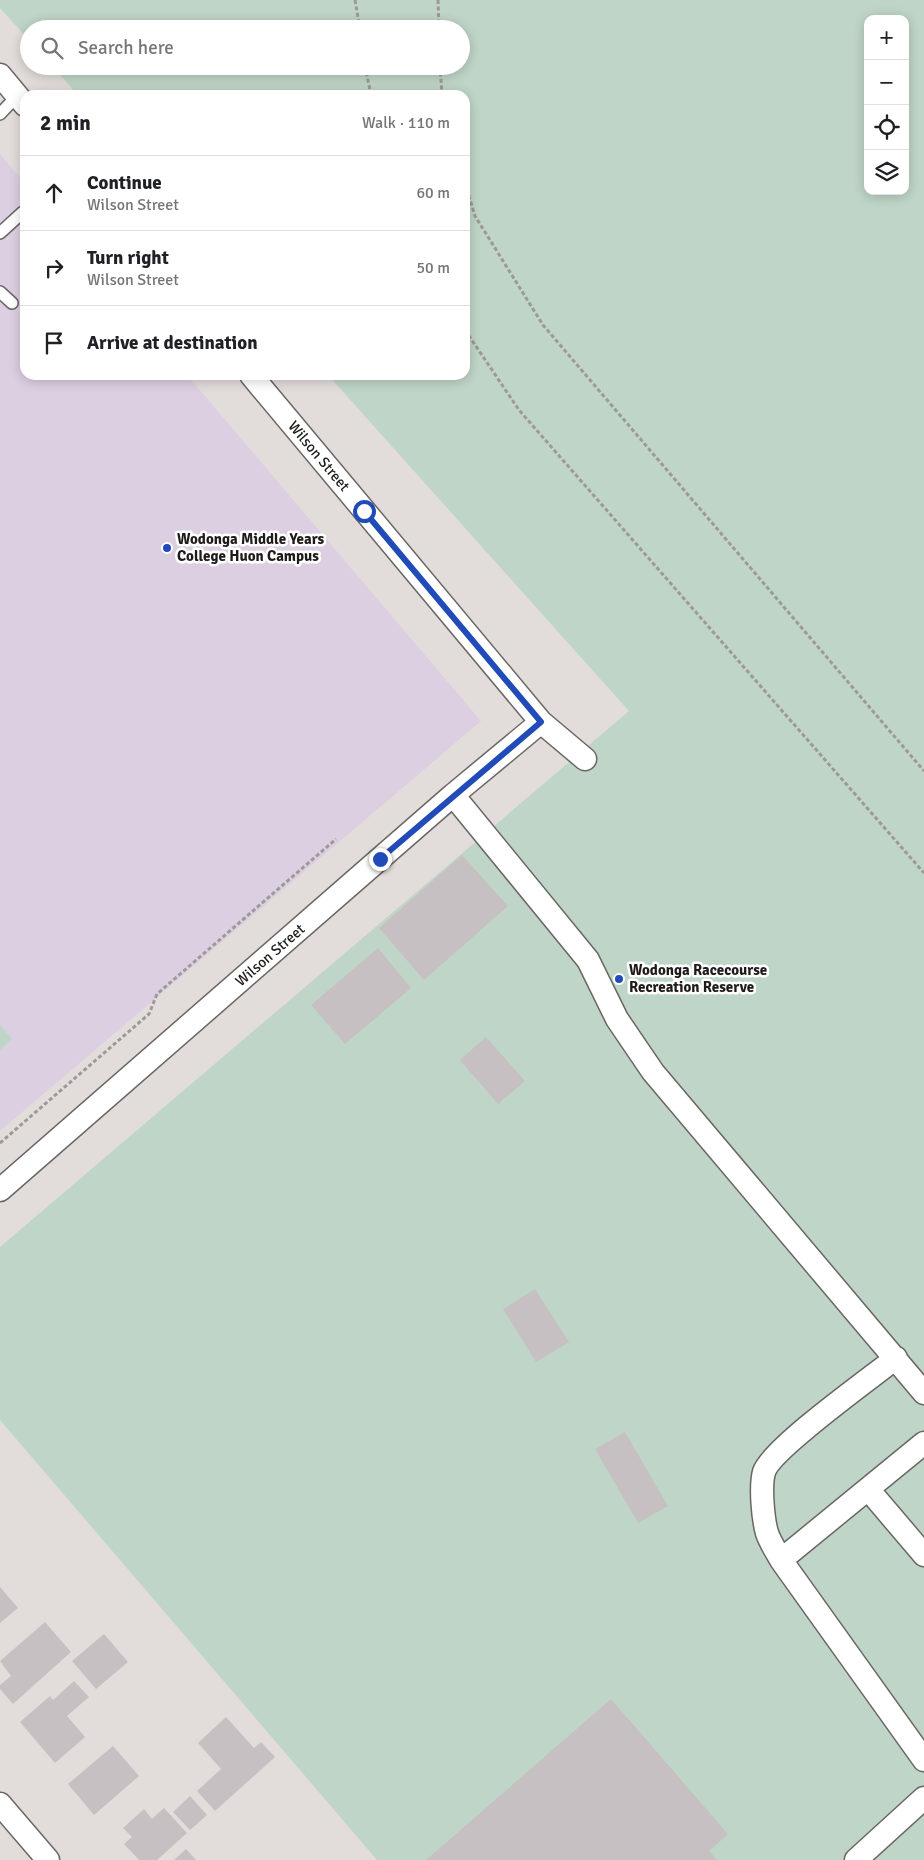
<!DOCTYPE html>
<html lang="en">
<head>
<meta charset="utf-8">
<style>
	:root { --surface:#fff; --page:#f2f2f2; --text:#202124; --muted:#757577; --line:#e0e0e0 }
	body { margin:0; font-family:Signika,sans-serif; background:var(--page); color:var(--text) }
	.controls { position:absolute; right:15px; top:15px; display:grid; overflow:hidden; border-radius:10px; box-shadow:0 2px 12px #0003 }
	.controls button { width:45px; height:45px; display:grid; place-items:center; padding:0; border:0; border-bottom:1px solid var(--line); background:var(--surface); color:var(--text); font:25px sans-serif }
	.stop { position:absolute; width:15px; height:15px; margin:-11px; border:4px solid #204bb9; border-radius:50%; background:#fff }
	.stop.end { background:#204bb9; border-color:#fff; box-shadow:0 1px 5px #0008 }
	.list { margin:0; padding:0; list-style:none }
	h2 { display:flex; justify-content:space-between; align-items:center; height:65px; margin:0; padding:0 20px; font-size:21px }
	h2 small { font-size:16px; font-weight:400; color:var(--muted) }
	.list li { display:grid; grid-template-columns:32px 1fr auto; gap:15px; align-items:center; box-sizing:border-box; height:75px; padding:0 20px; border-top:1px solid var(--line) }
	.list b { display:block; font-size:19px; white-space:nowrap }
	.list p { margin:0; font-size:16px; white-space:nowrap; color:var(--muted) }
	.list em { font-size:16px; font-style:normal; color:var(--muted) }
	.icon { flex:none; width:28px; height:28px; fill:none; stroke:currentColor; stroke-width:2; stroke-linecap:round; stroke-linejoin:round }
	.map { position:relative; flex:none; width:924px; height:1860px; overflow:hidden }
	.search { position:absolute; background:var(--surface); box-shadow:0 2px 12px #0003; left:20px; top:20px; width:450px; height:55px; display:flex; align-items:center; gap:12px; box-sizing:border-box; padding:0 18px; border-radius:28px; color:var(--muted); font-size:19px }
	.panel { position:absolute; background:var(--surface); box-shadow:0 2px 12px #0003; left:20px; top:90px; width:450px; height:290px; border-radius:15px }
	.map>svg:first-child { display:block }
	.education { fill:#dccfe2 }
	.green { fill:#bfd5c7; fill-rule:evenodd }
	.building { fill:#c6c0c2 }
	.lines { fill:none; stroke-linecap:round; stroke-linejoin:round }
	.lane-casing { stroke:#6a6663; stroke-width:14 }
	.street-casing { stroke:#6a6663; stroke-width:25 }
	.path { stroke:#9d9997; stroke-width:3; stroke-dasharray:4 2.5; stroke-linecap:butt }
	.lane { stroke:#fff; stroke-width:11 }
	.street { stroke:#fff; stroke-width:22 }
	.route { stroke:#204bb9; stroke-width:6 }
	.poi-dot { fill:#204bb9; stroke:#fff; stroke-width:2 }
	.labels { text-anchor:middle; stroke-width:5; stroke-linejoin:round; paint-order:stroke }
	.street-label { font-size:15px; fill:#1d1c1a; stroke:#fff }
	.poi-label { font-size:15px; font-weight:bold; fill:#1d1c1a; stroke:#fff; text-anchor:start }
</style>
</head>
<body>
<div class="map">
<svg width="924" height="1860" viewBox="0 0 924 1860">
	<rect width="100%" height="100%" fill="#e2ddda"/>
	<path class="education" d="M0 154 25 184V375H187L481 721 0 1131Z"/>
	<path class="green" d="M0 0H924V1860H377L0 1420V1247L629 711 328 375H465V95H78L52 66H461V29H29V40L0 8ZM868 19H905V191H868Z
		M0 1025 12 1039 0 1050Z"/>
	<path class="building" d="M462 855 508 906 424 980 379 928Z
		M378 948 411 988 345 1044 311 1005Z
		M486 1037 525 1081 498 1104 460 1060Z
		M535 1289 569 1342 536 1362 503 1309Z
		M625 1432 668 1506 638 1523 595 1449Z
		M0 1587 18 1608 0 1623Z
		M45 1622 71 1652 13 1704 0 1689V1685L11 1676 0 1661Z
		M104 1634 128 1662 96 1689 72 1661Z
		M74 1681 89 1697 67 1716 85 1737 55 1763 20 1722 50 1696 53 1700Z
		M611 1699 728 1834 709 1851 717 1860H426Z
		M226 1717 254 1748 261 1742 275 1757 215 1811 197 1791 221 1769 198 1743Z
		M113 1746 139 1776 94 1815 68 1784Z
		M190 1796 207 1815 190 1830 173 1812Z
		M164 1808 187 1833 157 1860H139L124 1844 132 1837 123 1828 144 1809 152 1819Z
		M186 1849 196 1860H174Z"/>
	<g class="lines">
		<g class="lane-casing">
			<path id="lane" d="M0 114 17 96
				M0 233 23 212
				M0 292 12 303"/>
		</g>
		<g class="street-casing">
			<path id="street" d="M0 75 25 105
				M251 375 541 722 585 759
				M453 795 588 960 617 1019 653 1072 924 1393
				M0 1190 453 795 541 722
				M896 1358C872 1377 771 1449 764 1472 760 1486 763 1519 767 1533 770 1542 776 1551 781 1560L924 1760
				M868 1489 924 1555
				M781 1560 924 1443
				M0 1804 48 1860
				M856 1860 924 1798"/>
		</g>
		<path class="path" d="M355 0 360 29
			M438 0 439 29
			M365 66 371 95
			M440 66 442 95
			M465 183 475 216 543 325 924 771
			M465 330 519 410 924 873
			M0 1143 149 1014 157 994 336 839"/>
		<use href="#lane" class="lane"/>
		<use href="#street" class="street"/>
	</g>
	<g class="lines">
		<path class="route" d="M364 511 541 722 380 859"/>
	</g>
	<g class="poi-dot">
		<circle cx="167" cy="548" r="5"/>
		<circle cx="619" cy="979" r="5"/>
	</g>
	<g class="labels">
		<g class="street-label">
			<text transform="translate(319 456) rotate(50)" y="5">Wilson Street</text>
			<text transform="translate(270 955) rotate(-41)" y="5">Wilson Street</text>
		</g>
		<g class="poi-label">
			<text x="177" y="544">Wodonga Middle Years<tspan x="177" dy="17">College Huon Campus</tspan></text>
			<text x="629" y="975">Wodonga Racecourse<tspan x="629" dy="17">Recreation Reserve</tspan></text>
		</g>
	</g>
</svg>
<div class="controls">
<button>+</button>
<button>−</button>
<button><svg class="icon" aria-label="locate" viewBox="0 0 24 24"><circle cx="12" cy="12" r="6"/><path d="M12 2v4M12 18v4M2 12h4M18 12h4"/></svg></button>
<button><svg class="icon" aria-label="layers" viewBox="0 0 24 24"><path d="M12 4l9 5-9 5-9-5zM3 14l9 5 9-5"/></svg></button>
</div>
<div class="stop" style="left:364px;top:511px"></div>
<div class="stop end" style="left:380px;top:859px"></div>
<div class="search"><svg class="icon" aria-label="search" viewBox="0 0 24 24"><circle cx="10" cy="10" r="6"/><path d="M15 15l6 6"/></svg>Search here</div>
<section class="panel">
<h2>2 min<small>Walk · 110 m</small></h2>
<ul class="list">
<li><svg class="icon" aria-label="ahead" viewBox="0 0 24 24"><path d="M12 20V5M6 11l6-6 6 6"/></svg><div><b>Continue</b><p>Wilson Street</p></div><em>60 m</em></li>
<li><svg class="icon" aria-label="right" viewBox="0 0 24 24"><path d="M7 20v-9h11M14 6l5 5-5 5"/></svg><div><b>Turn right</b><p>Wilson Street</p></div><em>50 m</em></li>
<li><svg class="icon" aria-label="arrive" viewBox="0 0 24 24"><path d="M6 21V4h12l-3 4 3 4H6"/></svg><div><b>Arrive at destination</b></div></li>
</ul>
</section>
</div>
</body>
</html>
